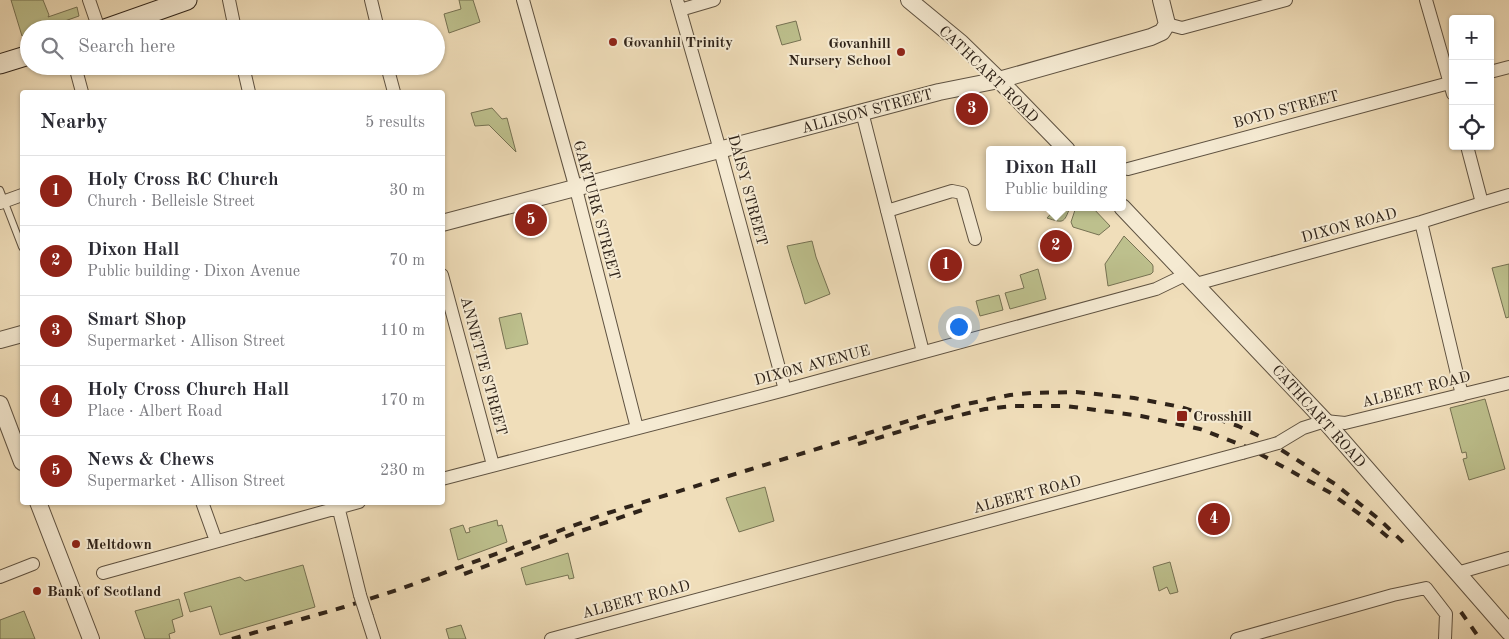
<!DOCTYPE html>
<html lang="en">
<head>
<meta charset="utf-8">
<style>
	:root { --surface:#fff; --page:#f7f7f7; --text:#2b2b33; --muted:#7c7c81; --line:#e1e1e2; --accent:#8f2418 }
	body { margin:0; font-family:"Old Standard TT",serif; background:var(--page); color:var(--text) }
	.controls { position:absolute; right:15px; top:15px; display:grid; overflow:hidden; border-radius:5px; box-shadow:0 1px 4px #0004 }
	.controls button { width:45px; height:45px; display:grid; place-items:center; padding:0; border:0; border-bottom:1px solid var(--line); background:var(--surface); color:var(--text); font:25px sans-serif }
	.you { position:absolute; left:958px; top:326px; width:18px; height:18px; margin:-12px; border:4px solid #fff; border-radius:50%; background:#1a73e8; box-shadow:0 0 0 8px #1a73e833 }
	.badge { display:grid; place-items:center; width:32px; height:32px; border-radius:50%; background:var(--accent); color:#fff; font-size:16px; font-weight:700 }
	.pin { position:absolute; translate:-50% -50%; border:2px solid #fff; box-shadow:0 1px 5px #0006 }
	.popup { position:absolute; left:986px; top:146px; width:140px; height:65px; box-sizing:border-box; display:grid; place-content:center; border-radius:5px; background:var(--surface); filter:drop-shadow(0 1px 4px #0005); font-size:16px; white-space:nowrap; color:var(--muted) }
	.popup b { font-size:19px; color:var(--text) }
	.popup::after { content:''; position:absolute; left:50%; top:100%; margin-left:-10px; border:10px solid transparent; border-top-color:var(--surface) }
	.list { margin:0; padding:0; list-style:none }
	h2 { display:flex; justify-content:space-between; align-items:center; height:65px; margin:0; padding:0 20px; font-size:21px }
	h2 small { font-size:16px; font-weight:400; color:var(--muted) }
	.list li { display:grid; grid-template-columns:32px 1fr auto; gap:15px; align-items:center; box-sizing:border-box; height:70px; padding:0 20px; border-top:1px solid var(--line) }
	.list b { display:block; font-size:19px; white-space:nowrap }
	.list p { margin:0; font-size:16px; white-space:nowrap; color:var(--muted) }
	.list em { font-size:16px; font-style:normal; color:var(--muted) }
	.icon { flex:none; width:28px; height:28px; fill:none; stroke:currentColor; stroke-width:2; stroke-linecap:round; stroke-linejoin:round }
	.map { position:relative; flex:none; width:1509px; height:639px; overflow:hidden }
	.search { position:absolute; background:var(--surface); box-shadow:0 1px 4px #0004; left:20px; top:20px; width:425px; height:55px; display:flex; align-items:center; gap:12px; box-sizing:border-box; padding:0 18px; border-radius:28px; color:var(--muted); font-size:19px }
	.panel { position:absolute; background:var(--surface); box-shadow:0 1px 4px #0004; left:20px; top:90px; width:425px; height:415px; border-radius:5px }
	.map>svg:first-child { display:block }
	.green { fill:#bdc08d; stroke:#767253 }
	.lines { fill:none; stroke-linecap:round; stroke-linejoin:round }
	.service-casing { stroke:#5f5241; stroke-width:8 }
	.minor-casing { stroke:#5f5241; stroke-width:14 }
	.tertiary-casing { stroke:#5f5241; stroke-width:18 }
	.secondary-casing { stroke:#2f2319; stroke-width:21 }
	.service { stroke:#f5ead2; stroke-width:6 }
	.minor { stroke:#f5ead2; stroke-width:12 }
	.tertiary { stroke:#f5ead2; stroke-width:16 }
	.secondary { stroke:#f5ead2; stroke-width:19 }
	.rail { stroke:#2f2319; stroke-width:4; stroke-dasharray:9 9; stroke-linecap:butt }
	.minor-bridge-casing { stroke:#5f5241; stroke-width:14; stroke-linecap:butt }
	.minor-bridge { stroke:#f5ead2; stroke-width:12 }
	.poi-dot { fill:#8f2418; stroke:#f5ead2; stroke-width:2 }
	.labels { text-anchor:middle; stroke-width:4; stroke-linejoin:round; paint-order:stroke }
	.poi-label { font-size:15px; font-weight:bold; fill:#2f2319; stroke:#f5ead2; text-anchor:start }
	.street-label { font-size:15px; fill:#2f2319; stroke:#f5ead2 }
</style>
</head>
<body>
<div class="map">
<svg width="1509" height="639" viewBox="0 0 1509 639">
	<rect width="100%" height="100%" fill="#f0deba"/>
	<filter id="stains"><feTurbulence type="fractalNoise" baseFrequency=".004" numOctaves="4"/><feColorMatrix values="0 0 0 0 .2 0 0 0 0 .09 0 0 0 0 .02 0 0 0 .5 -.17"/></filter>
	<radialGradient id="worn" r=".72"><stop offset=".6" stop-color="#630" stop-opacity="0"/><stop offset="1" stop-color="#630" stop-opacity=".3"/></radialGradient>
	<path class="green" d="M11 0H43L49 15 48 17 77 7 79 16 42 29H29V33L22 36Z
		M459 0H473L480 22 449 33 444 14 461 9Z
		M796 21 801 40 782 45 776 26Z
		M492 108 502 119 507 118 516 152 489 125 475 126 471 113Z
		M1057 207H1070C1064 224 1063 223 1047 218Z
		M1076 207H1092L1110 226 1099 235 1073 227 1071 222Z
		M1124 236 1152 264 1153 266V272L1151 274 1108 286 1105 264Z
		M812 241 816 257 830 294 805 304C800 284 792 266 787 246Z
		M1509 264V317L1506 318 1492 268Z
		M1038 269 1046 299 1010 309 1005 293 1024 288 1020 275Z
		M999 295 1003 310 980 316 976 301Z
		M521 313 528 344 506 349 499 318Z
		M1485 399 1505 469 1469 480 1463 459 1467 458 1466 452 1462 453 1450 408Z
		M765 487 774 521 739 532 726 498Z
		M497 520 498 526 502 525 507 542 458 560 450 529 463 525 466 533 470 532 469 528Z
		M568 553 574 578 569 579 568 575 526 585 521 568Z
		M1170 562 1178 592 1170 594 1167 587 1159 591 1153 567Z
		M303 565 315 607 220 635 211 606 190 612 184 593 240 577 245 581Z
		M179 599 183 616 172 620 175 632 169 634 170 639H145L135 611Z
		M24 611 35 639H0V620Z
		M461 625 466 639H449L446 629Z"/>
	<g class="lines">
		<g class="service-casing">
			<path id="service" d="M0 190 22 247"/>
		</g>
		<g class="minor-casing">
			<path id="minor" d="M89 0 99 29
				M229 0 235 29
				M371 0 378 29
				M523 0 576 189 637 428
				M677 0 720 150 785 390
				M1426 0 1453 94
				M680 10 714 0
				M1167 24 1182 28 1286 0
				M75 66 82 92
				M243 66 249 92
				M387 66 394 92
				M1490 72 1509 67
				M862 112 923 352
				M1467 146 1482 203
				M1128 169 1453 82
				M0 203 22 195
				M887 211 952 191 962 193 975 239
				M1421 222 1462 395
				M442 275 493 465
				M1196 284 1421 222 1482 203 1509 195
				M1278 443 1303 428 1325 421 1345 423 1509 383
				M442 479 785 390 1156 289 1187 274
				M202 502 216 541
				M337 502 360 595
				M103 573 359 502
				M1457 573 1509 558
				M0 577 33 564
				M367 617 374 639
				M551 639 1242 453
				M1237 639 1393 595 1426 588 1446 614 1445 639"/>
		</g>
		<g class="tertiary-casing">
			<path id="tertiary" d="M909 0 961 43 999 80 1067 150
				M1122 207 1325 421 1509 632
				M442 223 939 92 999 80 1151 37 1162 32 1167 24 1161 0
				M0 340 22 334
				M0 404 22 462
				M38 502 91 639"/>
		</g>
		<g class="secondary-casing">
			<path id="secondary" d="M105 29 187 0
				M0 64 29 55"/>
		</g>
		<use href="#service" class="service"/>
		<use href="#minor" class="minor"/>
		<use href="#tertiary" class="tertiary"/>
		<use href="#secondary" class="secondary"/>
		<path class="rail" d="M858 444 928 423 985 409 1013 406H1066L1141 416 1200 429 1249 448 1329 492 1365 518 1394 542
			M464 574 575 533 645 509
			M1461 612 1480 639
			M232 639 344 607 400 589 608 513 872 432 957 406 1010 395 1031 393 1076 392 1134 398 1181 407 1238 426 1261 437 1335 484 1380 520 1406 545"/>
		<g class="minor-bridge-casing">
			<path id="minor-bridge" d="M1242 453 1278 443
				M360 595 367 617"/>
		</g>
		<use href="#minor-bridge" class="minor-bridge"/>
	</g>
	<g class="poi-dot">
		<circle cx="613" cy="42" r="5"/>
		<circle cx="901" cy="52" r="5"/>
		<rect x="1176" y="410" width="12" height="12" rx="2.5"/>
		<circle cx="76" cy="544" r="5"/>
		<circle cx="37" cy="591" r="5"/>
	</g>
	<g class="labels">
		<g class="poi-label">
			<text x="623" y="47">Govanhil Trinity</text>
			<text x="891" y="48" text-anchor="end">Govanhill<tspan x="891" dy="17">Nursery School</tspan></text>
			<text x="1193" y="421">Crosshill</text>
			<text x="86" y="549">Meltdown</text>
			<text x="47" y="596">Bank of Scotland</text>
		</g>
		<g class="street-label">
			<text transform="translate(989 74) rotate(44)" y="5">CATHCART ROAD</text>
			<text transform="translate(1286 109) rotate(-15)" y="5">BOYD STREET</text>
			<text transform="translate(867 111) rotate(-15)" y="5">ALLISON STREET</text>
			<text transform="translate(748 190) rotate(75)" y="5">DAISY STREET</text>
			<text transform="translate(597 210) rotate(75)" y="5">GARTURK STREET</text>
			<text transform="translate(1349 225) rotate(-15)" y="5">DIXON ROAD</text>
			<text transform="translate(812 365) rotate(-15)" y="5">DIXON AVENUE</text>
			<text transform="translate(484 366) rotate(75)" y="5">ANNETTE STREET</text>
			<text transform="translate(1416 389) rotate(-14)" y="5">ALBERT ROAD</text>
			<text transform="translate(1319 416) rotate(48)" y="5">CATHCART ROAD</text>
			<text transform="translate(1027 494) rotate(-15)" y="5">ALBERT ROAD</text>
			<text transform="translate(636 599) rotate(-15)" y="5">ALBERT ROAD</text>
		</g>
	</g>
	<rect width="100%" height="100%" filter="url(#stains)"/>
	<rect width="100%" height="100%" fill="url(#worn)"/>
</svg>
<div class="controls">
<button>+</button>
<button>−</button>
<button><svg class="icon" aria-label="locate" viewBox="0 0 24 24"><circle cx="12" cy="12" r="6"/><path d="M12 2v4M12 18v4M2 12h4M18 12h4"/></svg></button>
</div>
<div class="you"></div>
<div class="pin badge" style="left:946px;top:265px">1</div>
<div class="pin badge" style="left:1056px;top:246px">2</div>
<div class="popup"><b>Dixon Hall</b>Public building</div>
<div class="pin badge" style="left:972px;top:109px">3</div>
<div class="pin badge" style="left:1214px;top:519px">4</div>
<div class="pin badge" style="left:531px;top:220px">5</div>
<div class="search"><svg class="icon" aria-label="search" viewBox="0 0 24 24"><circle cx="10" cy="10" r="6"/><path d="M15 15l6 6"/></svg>Search here</div>
<section class="panel">
<h2>Nearby<small>5 results</small></h2>
<ul class="list">
<li><span class="badge">1</span><div><b>Holy Cross RC Church</b><p>Church · Belleisle Street</p></div><em>30 m</em></li>
<li><span class="badge">2</span><div><b>Dixon Hall</b><p>Public building · Dixon Avenue</p></div><em>70 m</em></li>
<li><span class="badge">3</span><div><b>Smart Shop</b><p>Supermarket · Allison Street</p></div><em>110 m</em></li>
<li><span class="badge">4</span><div><b>Holy Cross Church Hall</b><p>Place · Albert Road</p></div><em>170 m</em></li>
<li><span class="badge">5</span><div><b>News &amp; Chews</b><p>Supermarket · Allison Street</p></div><em>230 m</em></li>
</ul>
</section>
</div>
</body>
</html>
